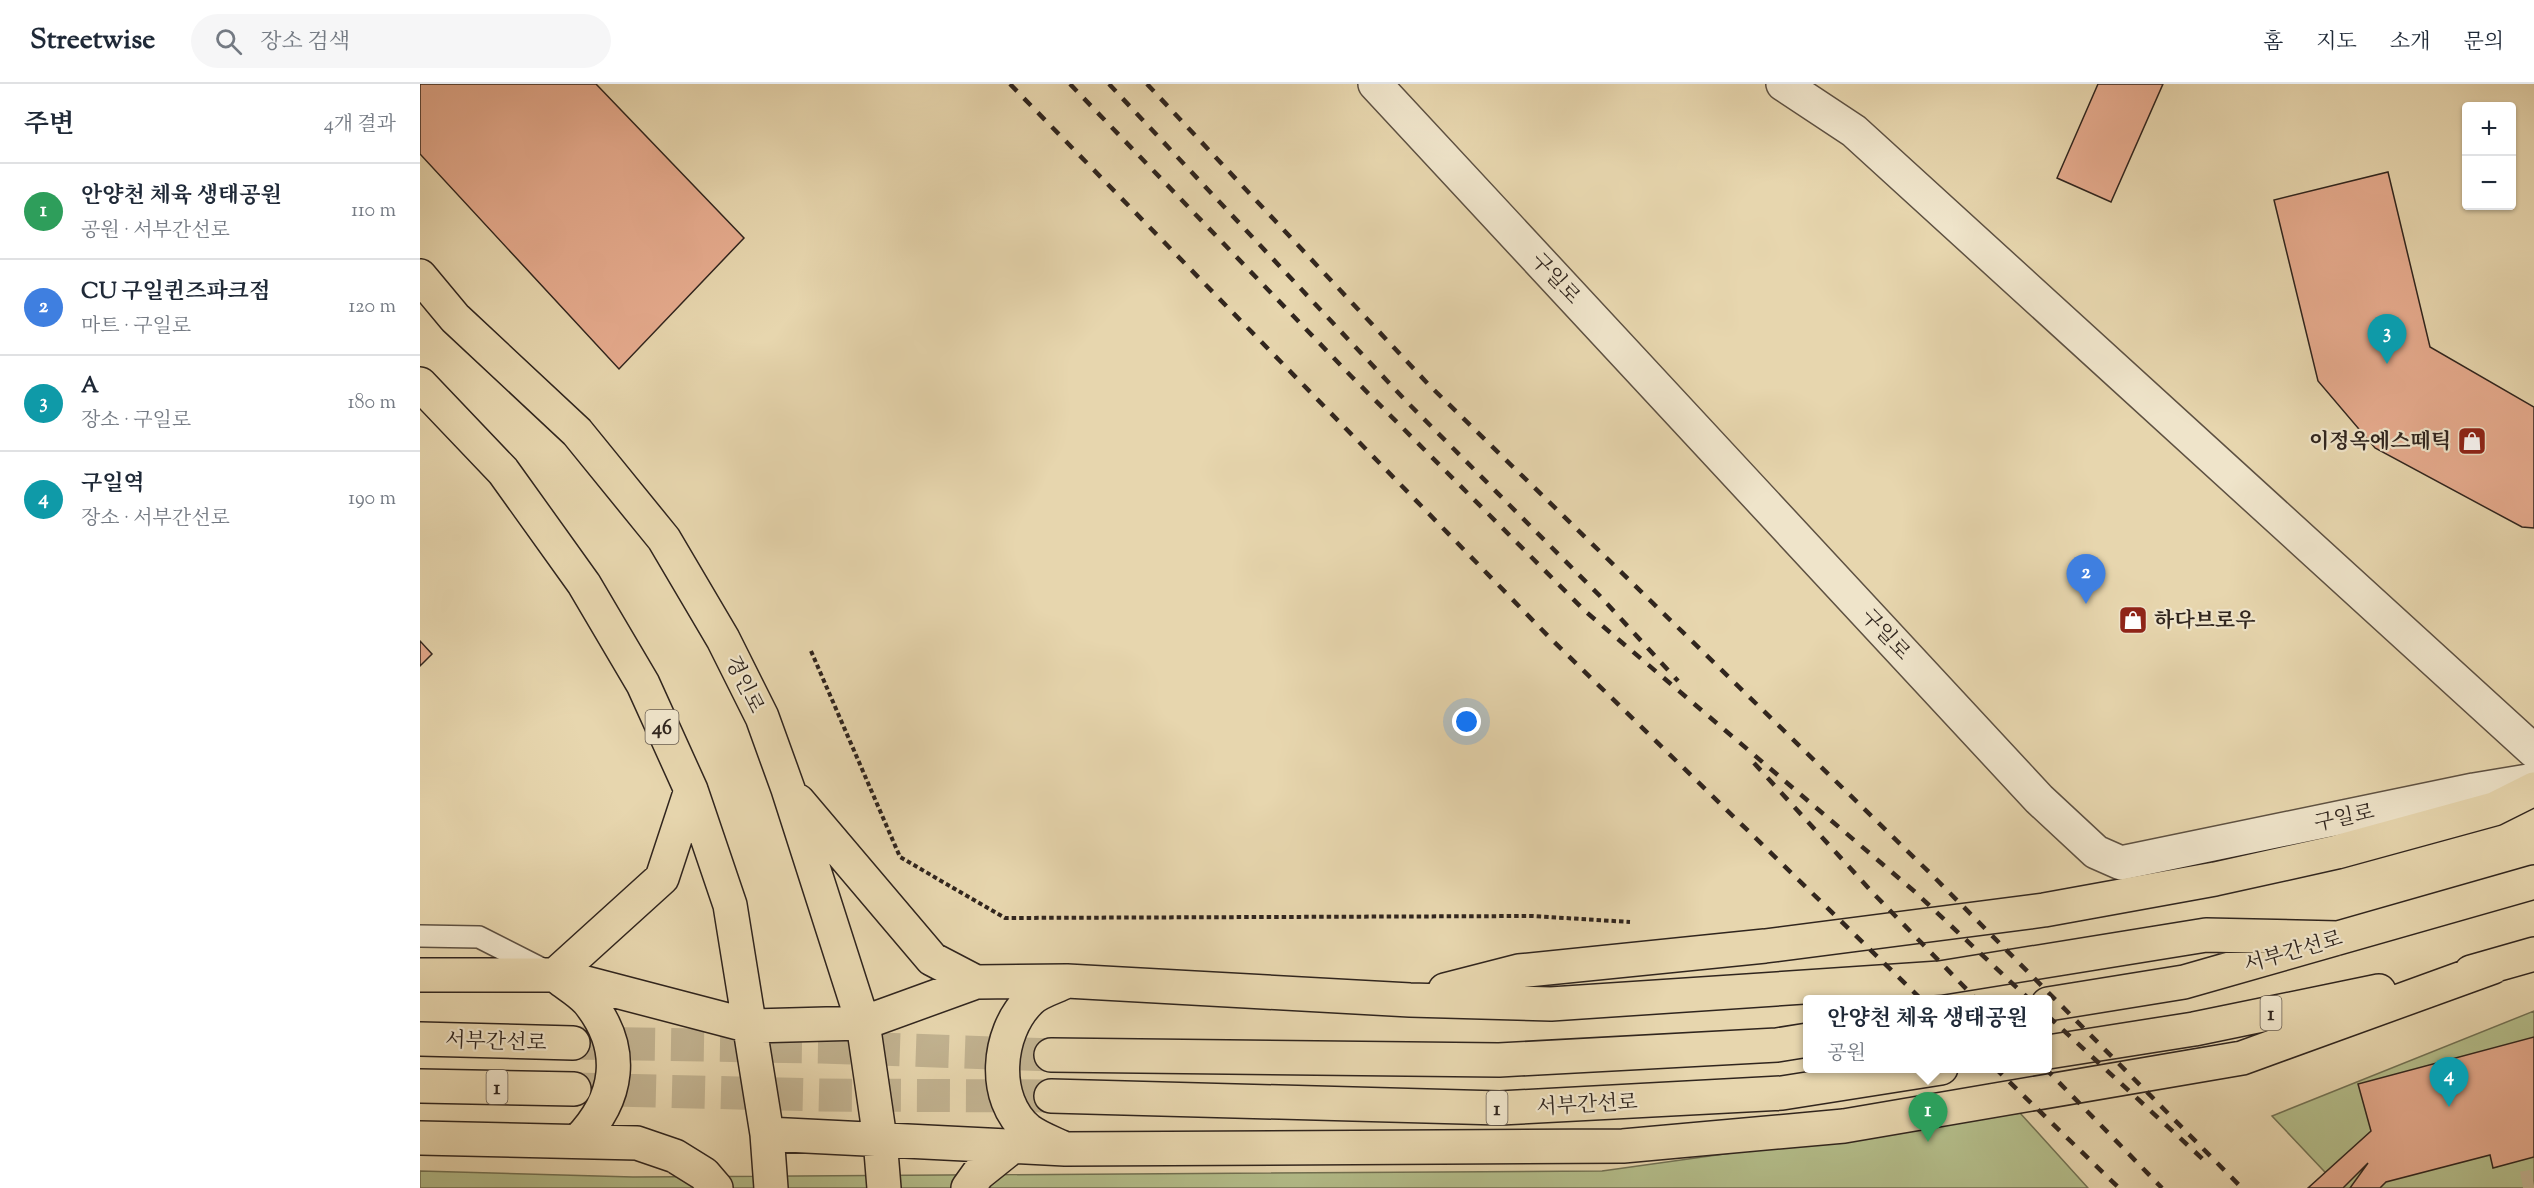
<!DOCTYPE html>
<html lang="ko">
<head>
<meta charset="utf-8">
<style>
	:root { --surface:#fff; --page:#f6f6f7; --text:#1f2937; --muted:#747a83; --line:#e0e1e3; --accent:#ea580c }
	body { margin:0; font-family:"Sorts Mill Goudy","Noto Serif KR",serif; background:var(--page); color:var(--text) }
	.controls { position:absolute; right:18px; top:18px; display:grid; overflow:hidden; border-radius:6px; box-shadow:0 2px 4px #0004 }
	.controls button { width:54px; height:54px; display:grid; place-items:center; padding:0; border:0; border-bottom:2px solid var(--line); background:var(--surface); color:var(--text); font:30px sans-serif }
	.you { position:absolute; left:1047px; top:638px; width:21px; height:21px; margin:-15px; border:4px solid #fff; border-radius:50%; background:#1a73e8; box-shadow:0 0 0 9px #1a73e833 }
	.badge { display:grid; place-items:center; width:39px; height:39px; border-radius:50%; background:var(--accent); color:#fff; font-size:20px; font-weight:700 }
	.pin { position:absolute; translate:-50% -50px; filter:drop-shadow(0 2px 3px #0008) }
	.pin::after { content:''; position:absolute; top:32px; width:21px; height:18px; background:inherit; clip-path:polygon(0 0,100% 0,50% 100%) }
	.popup { position:absolute; left:1383px; top:911px; width:249px; height:78px; box-sizing:border-box; display:grid; place-content:center; border-radius:6px; background:var(--surface); filter:drop-shadow(0 2px 4px #0005); font-size:20px; white-space:nowrap; color:var(--muted) }
	.popup b { font-size:22px; color:var(--text) }
	.popup::after { content:''; position:absolute; left:50%; top:100%; margin-left:-12px; border:12px solid transparent; border-top-color:var(--surface) }
	.list { margin:0; padding:0; list-style:none }
	h2 { display:flex; justify-content:space-between; align-items:center; height:78px; margin:0; padding:0 24px; font-size:26px }
	h2 small { font-size:20px; font-weight:400; color:var(--muted) }
	.list li { display:grid; grid-template-columns:39px 1fr auto; gap:18px; align-items:center; box-sizing:border-box; height:96px; padding:0 24px; border-top:2px solid var(--line) }
	.list b { display:block; font-size:22px; white-space:nowrap }
	.list p { margin:0; font-size:20px; white-space:nowrap; color:var(--muted) }
	.list em { font-size:20px; font-style:normal; color:var(--muted) }
	.icon { flex:none; width:33px; height:33px; fill:none; stroke:currentColor; stroke-width:2; stroke-linecap:round; stroke-linejoin:round }
	.map { position:relative; flex:none; width:2114px; height:1104px; overflow:hidden }
	header { display:flex; align-items:center; gap:36px; box-sizing:border-box; height:84px; padding:0 30px; background:var(--surface); border-bottom:2px solid var(--line) }
	header strong { font-size:28px }
	nav { display:flex; gap:33px; margin-inline-start:auto; font-size:21px }
	.search { width:420px; height:54px; background:var(--page); display:flex; align-items:center; gap:15px; box-sizing:border-box; padding:0 21px; border-radius:33px; color:var(--muted); font-size:22px }
	main { display:flex }
	aside { flex:1; background:var(--surface) }
	.map>svg:first-child { display:block }
	.green { fill:#b4be8b; stroke:#727254; stroke-width:1.5 }
	.building { fill:#e6ab8e; stroke:#30251e; stroke-width:1.5 }
	.lines { fill:none; stroke-linecap:round; stroke-linejoin:round }
	.primary-tunnel { stroke:#c2b391; stroke-width:33; stroke-dasharray:33 16; stroke-linecap:butt }
	.highway-tunnel { stroke:#c2b391; stroke-width:33; stroke-dasharray:33 16; stroke-linecap:butt }
	.lane-casing { stroke:#5e5142; stroke-width:24 }
	.street-casing { stroke:#5e5142; stroke-width:36 }
	.primary-casing { stroke:#30251e; stroke-width:36 }
	.path { stroke:#30251e; stroke-width:4; stroke-dasharray:4.5 3; stroke-linecap:butt }
	.lane { stroke:#efe4ca; stroke-width:21 }
	.street { stroke:#efe4ca; stroke-width:33 }
	.primary { stroke:#e7d6ae; stroke-width:33 }
	.rail { stroke:#30251e; stroke-width:4.5; stroke-dasharray:10 10; stroke-linecap:butt }
	.labels { text-anchor:middle; stroke-width:4.5; stroke-linejoin:round; paint-order:stroke }
	.shield { fill:#efe4ca; stroke:#695e52; stroke-width:1.5 }
	.shield-label { font-size:20px; font-weight:bold; fill:#30251e }
	.street-label { font-size:21px; fill:#30251e; stroke:#efe4ca }
	.poi-label { font-size:21px; font-weight:bold; fill:#30251e; stroke:#efe4ca; text-anchor:end }
</style>
</head>
<body>
<header>
<strong>Streetwise</strong>
<div class="search"><svg class="icon" aria-label="search" viewBox="0 0 24 24"><circle cx="10" cy="10" r="6"/><path d="M15 15l6 6"/></svg>장소 검색</div>
<nav><a>홈</a><a>지도</a><a>소개</a><a>문의</a></nav>
</header>
<main>
<aside>
<h2>주변<small>4개 결과</small></h2>
<ul class="list">
<li><span class="badge" style="background:#2e9e5b">1</span><div><b>안양천 체육 생태공원</b><p>공원 · 서부간선로</p></div><em>110 m</em></li>
<li><span class="badge" style="background:#3f7fe0">2</span><div><b>CU 구일퀸즈파크점</b><p>마트 · 구일로</p></div><em>120 m</em></li>
<li><span class="badge" style="background:#0f9aa8">3</span><div><b>A</b><p>장소 · 구일로</p></div><em>180 m</em></li>
<li><span class="badge" style="background:#0f9aa8">4</span><div><b>구일역</b><p>장소 · 서부간선로</p></div><em>190 m</em></li>
</ul>
</aside>
<div class="map">
<svg width="2114" height="1104" viewBox="0 0 2114 1104">
	<rect width="100%" height="100%" fill="#e7d6ae"/>
	<filter id="stains"><feTurbulence type="fractalNoise" baseFrequency=".00333" numOctaves="4"/><feColorMatrix values="0 0 0 0 .2 0 0 0 0 .09 0 0 0 0 .02 0 0 0 .5 -.17"/></filter>
	<radialGradient id="worn" r=".72"><stop offset=".6" stop-color="#630" stop-opacity="0"/><stop offset="1" stop-color="#630" stop-opacity=".3"/></radialGradient>
	<path class="green" d="M2114 927V1104H1920L1852 1032Z
		M1600 1029 1668 1104H0V1087L213 1093 1182 1087Z"/>
	<path class="building" d="M0 0H176L324 154 199 285 0 70Z
		M1678 0H1743L1691 118 1637 94Z
		M1968 88 2010 263 2114 323V444L2102 443 1955 364 1898 297 1854 116Z
		M0 557 12 570 0 582Z
		M2114 953V1073L2073 1084 2070 1071 1966 1098 1960 1104H1930L1948 1079 1923 1104H1888L1951 1047 1938 1000Z"/>
	<g class="lines">
		<path class="primary-tunnel" d="M153 959 401 963 631 971
			M154 1005 400 1011 631 1012"/>
		<path class="highway-tunnel" d="M2103 1104 2114 1102"/>
		<g class="lane-casing">
			<path id="lane" d="M0 852 59 853 126 887"/>
		</g>
		<g class="street-casing">
			<path id="street" d="M955 0 1619 715 1676 768 1701 779 2054 706 2114 696
				M1363 0 1434 47 2114 667"/>
		</g>
		<g class="primary-casing">
			<path id="primary" d="M0 192 35 234 157 348 244 455 303 555 342 633 368 705 443 939 460 1055 464 1104
				M0 300 83 387 164 500 223 600 271 706 310 821 347 1050 351 1104
				M378 717 512 875 556 898
				M2051 888 2114 870
				M0 891H135L330 942 443 939 556 898 647 897 990 916 1131 920 1520 894 1786 851 1918 854
				M135 891 242 794 271 706
				M139 894C148 901 160 908 168 917 207 965 199 1015 158 1057
				M1025 906 1099 887 1345 862 1624 826 1795 795 1917 768 2074 725 2114 705
				M1628 920 1764 898 2114 798
				M0 955 153 959
				M1628 968 1774 945 1959 907
				M631 971 1079 976 1357 961 1388 956
				M0 1002 154 1005
				M631 1012 1080 1024 1362 1009 1521 984
				M347 1050 645 1065 1203 1062 1424 1042 1822 974 2073 883
				M0 1054 217 1059 255 1072 284 1090 296 1104
				M641 1063C630 1058 617 1053 608 1046 571 1015 577 949 609 917 617 908 635 903 645 898
				M548 1104 558 1090 593 1062"/>
		</g>
		<path class="path" d="M391 567 480 773 585 834 1112 832 1210 838"/>
		<use href="#lane" class="lane"/>
		<use href="#street" class="street"/>
		<use href="#primary" class="primary"/>
		<path class="rail" d="M590 0 1130 554 1502 916
			M650 0 932 293 1165 527 1494 807 1610 916
			M689 0 986 317 1180 512 1258 597
			M727 0 1009 301 1511 790 1822 1104
			M1334 679 1453 809 1557 916
			M1628 932 1787 1079
			M1575 984 1699 1104
			M1625 984 1742 1104"/>
	</g>
	<defs>
		<g id="shop-square" transform="scale(1.5)"><rect x="-9" y="-9" width="18" height="18" rx="4" fill="#8f2418" stroke="#efe4ca"/><path d="M-5-2.5h2.3a2.7 3.5 0 0 1 5.4 0H5L5.5 6h-11ZM-1.5-2.5h3a1.5 2.3 0 0 0-3 0Z" fill="#fff"/></g>
	</defs>
	<g fill-rule="evenodd">
		<use href="#shop-square" x="2052" y="357"/>
		<use href="#shop-square" x="1713" y="536"/>
	</g>
	<g class="labels">
		<g class="shield">
			<rect x="225.5" y="626" width="33" height="34" rx="4.5"/>
			<rect x="1840.5" y="912" width="21" height="34" rx="4.5"/>
			<rect x="66.5" y="986" width="21" height="34" rx="4.5"/>
			<rect x="1066.5" y="1007" width="21" height="34" rx="4.5"/>
		</g>
		<g class="shield-label">
			<text x="242" y="650">46</text>
			<text x="1851" y="936">1</text>
			<text x="77" y="1010">1</text>
			<text x="1077" y="1031">1</text>
		</g>
		<g class="street-label">
			<text transform="translate(1136 194) rotate(47)" y="7">구일로</text>
			<text transform="translate(1466 550) rotate(47)" y="7">구일로</text>
			<text transform="translate(325 600) rotate(64)" y="7">경인로</text>
			<text transform="translate(1924 733) rotate(-12)" y="7">구일로</text>
			<text transform="translate(1873 867) rotate(-16)" y="7">서부간선로</text>
			<text transform="translate(76 957) rotate(2)" y="7">서부간선로</text>
			<text transform="translate(1167 1020) rotate(-3)" y="7">서부간선로</text>
		</g>
		<g class="poi-label">
			<text x="2031" y="364">이정옥에스떼틱</text>
			<text x="1734" y="543" text-anchor="start">하다브로우</text>
		</g>
	</g>
	<rect width="100%" height="100%" filter="url(#stains)"/>
	<rect width="100%" height="100%" fill="url(#worn)"/>
</svg>
<div class="controls">
<button>+</button>
<button>−</button>
</div>
<div class="you"></div>
<div class="pin badge" style="left:1508px;top:1058px;background:#2e9e5b">1</div>
<div class="popup"><b>안양천 체육 생태공원</b>공원</div>
<div class="pin badge" style="left:1666px;top:520px;background:#3f7fe0">2</div>
<div class="pin badge" style="left:1967px;top:280px;background:#0f9aa8">3</div>
<div class="pin badge" style="left:2029px;top:1023px;background:#0f9aa8">4</div>
</div>
</main>
</body>
</html>
